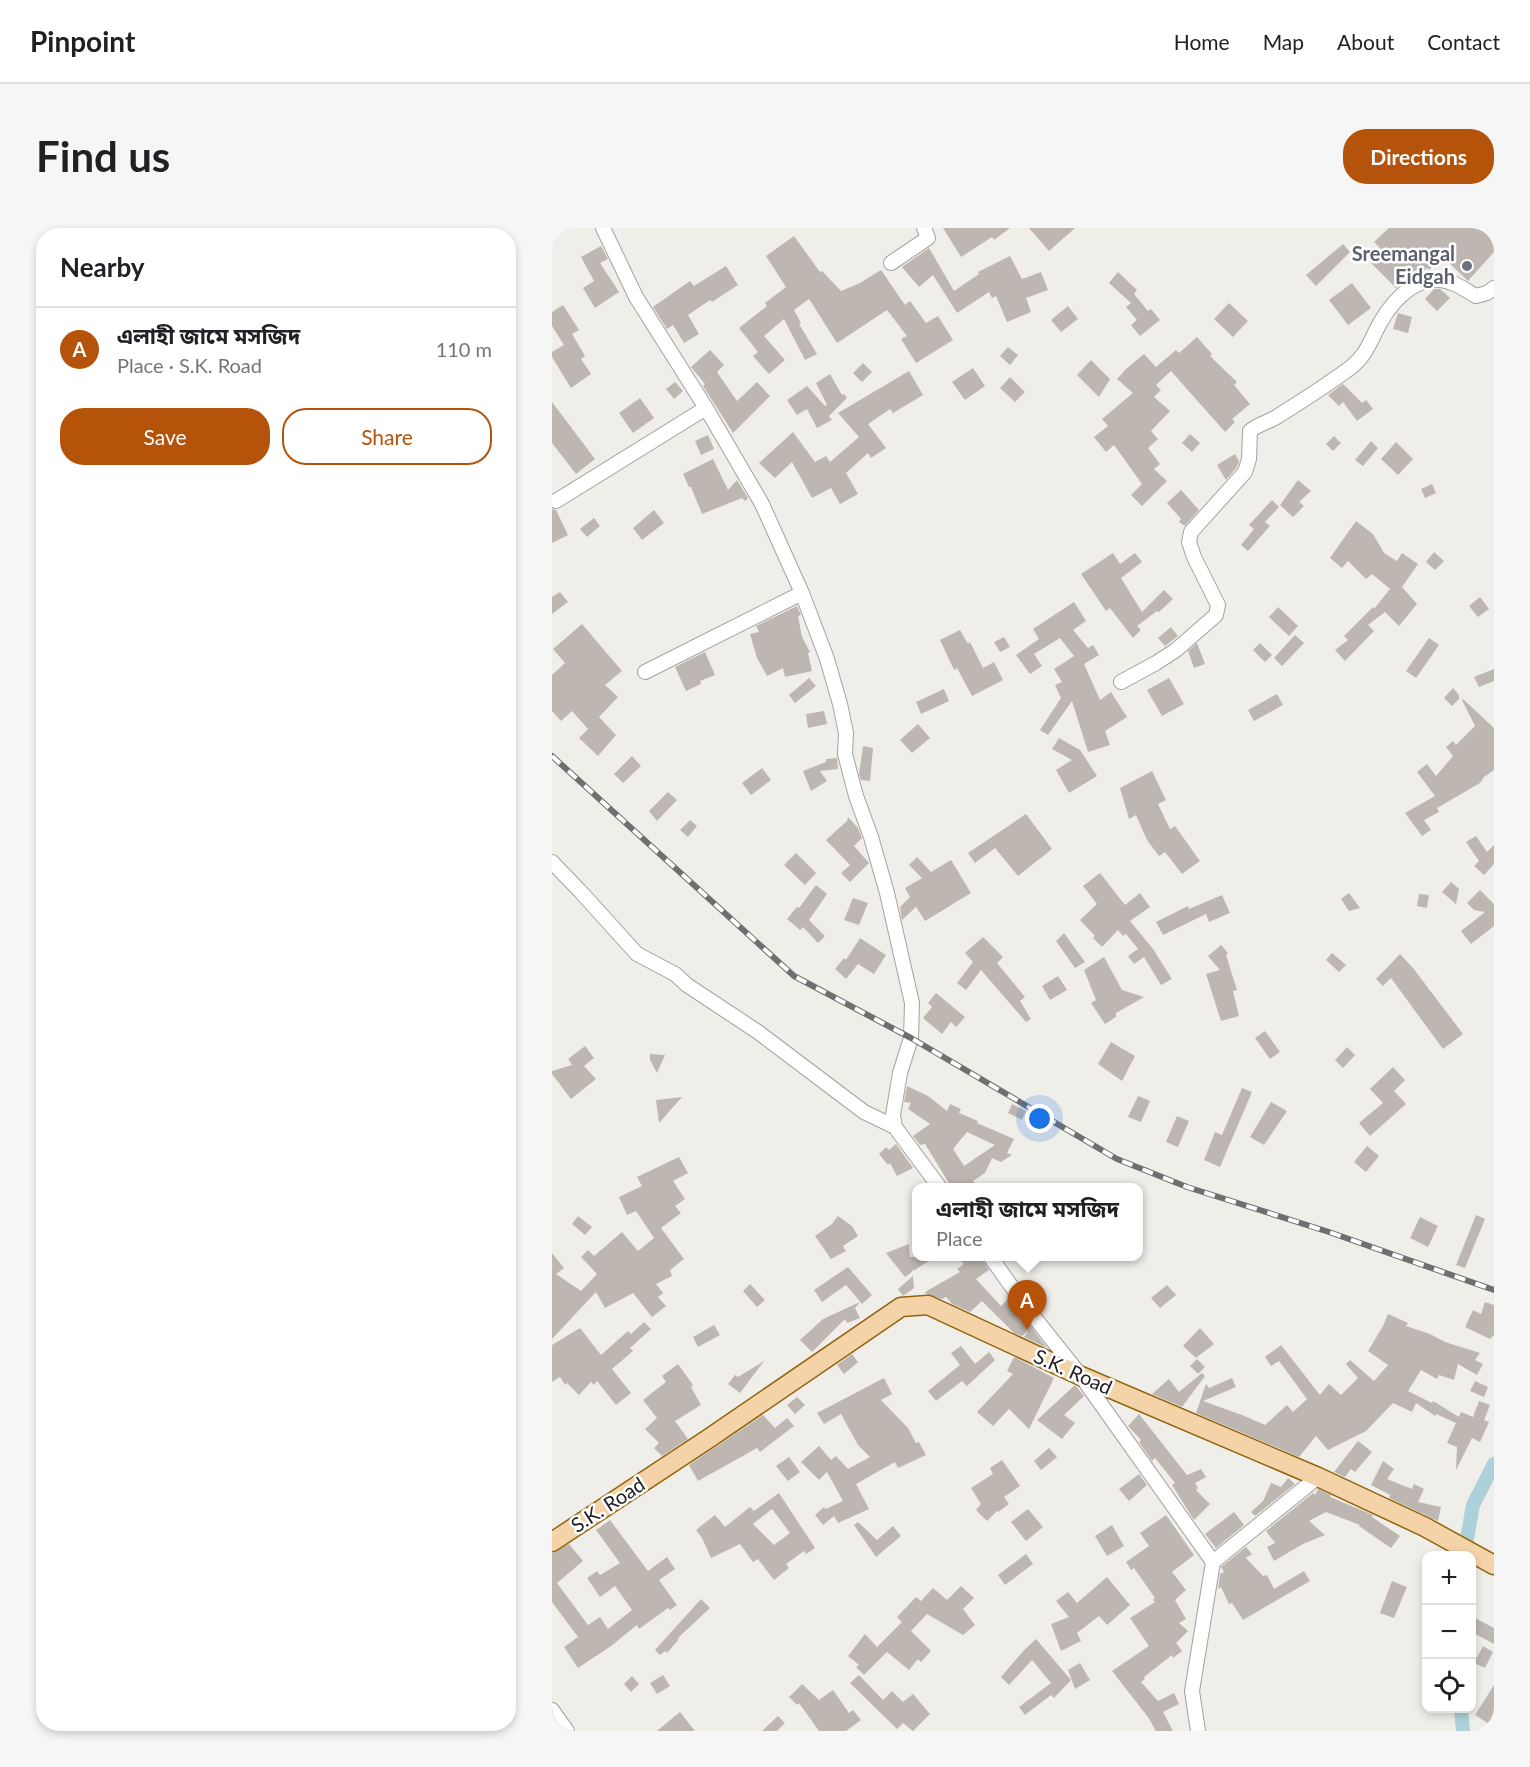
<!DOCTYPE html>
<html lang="en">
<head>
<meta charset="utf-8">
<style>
	:root { --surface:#fff; --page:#f6f6f6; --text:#202124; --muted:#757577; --line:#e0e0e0; --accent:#b45309 }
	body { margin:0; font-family:Lato,"Noto Sans Bengali",sans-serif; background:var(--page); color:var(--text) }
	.controls { position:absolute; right:18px; bottom:18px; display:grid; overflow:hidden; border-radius:12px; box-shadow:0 3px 9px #0003 }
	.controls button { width:54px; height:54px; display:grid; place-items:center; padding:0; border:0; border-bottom:2px solid var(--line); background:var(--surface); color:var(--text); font:30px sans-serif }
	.you { position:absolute; left:488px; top:891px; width:21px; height:21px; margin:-15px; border:4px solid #fff; border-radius:50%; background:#1a73e8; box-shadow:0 0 0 9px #1a73e833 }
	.badge { display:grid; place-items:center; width:39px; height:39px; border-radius:50%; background:var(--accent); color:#fff; font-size:20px; font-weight:700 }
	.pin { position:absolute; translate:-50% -50px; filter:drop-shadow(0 2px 3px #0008) }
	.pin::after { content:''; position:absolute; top:32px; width:21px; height:18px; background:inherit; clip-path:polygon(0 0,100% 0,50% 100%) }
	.popup { position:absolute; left:360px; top:955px; width:231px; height:78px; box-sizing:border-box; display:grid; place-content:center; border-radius:12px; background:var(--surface); filter:drop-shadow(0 2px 4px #0005); font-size:20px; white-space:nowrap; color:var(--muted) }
	.popup b { font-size:22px; color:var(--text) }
	.popup::after { content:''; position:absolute; left:50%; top:100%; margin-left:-12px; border:12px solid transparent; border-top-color:var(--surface) }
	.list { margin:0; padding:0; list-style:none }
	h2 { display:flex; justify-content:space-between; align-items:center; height:78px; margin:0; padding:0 24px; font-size:26px }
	h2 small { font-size:20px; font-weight:400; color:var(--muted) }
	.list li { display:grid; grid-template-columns:39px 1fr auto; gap:18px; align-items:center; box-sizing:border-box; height:84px; padding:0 24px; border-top:2px solid var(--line) }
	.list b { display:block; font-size:22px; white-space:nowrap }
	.list p { margin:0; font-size:20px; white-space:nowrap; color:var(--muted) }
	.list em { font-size:20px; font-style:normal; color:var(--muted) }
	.actions { display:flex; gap:12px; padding:18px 24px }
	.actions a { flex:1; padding:14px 0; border:2px solid var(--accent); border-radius:24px; text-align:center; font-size:21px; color:var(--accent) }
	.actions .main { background:var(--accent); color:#fff }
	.icon { flex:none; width:33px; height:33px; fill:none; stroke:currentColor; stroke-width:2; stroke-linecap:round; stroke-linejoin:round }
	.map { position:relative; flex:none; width:942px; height:1503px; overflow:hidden; border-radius:24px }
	header { display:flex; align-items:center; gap:36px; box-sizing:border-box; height:84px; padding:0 30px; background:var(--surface); border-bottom:2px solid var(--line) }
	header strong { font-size:28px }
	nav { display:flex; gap:33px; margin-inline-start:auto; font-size:21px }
	.intro { display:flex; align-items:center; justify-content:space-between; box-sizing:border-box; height:144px; padding:0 36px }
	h1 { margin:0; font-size:42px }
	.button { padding:15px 27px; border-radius:24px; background:var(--accent); color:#fff; font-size:21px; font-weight:700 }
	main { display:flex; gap:36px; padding:0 36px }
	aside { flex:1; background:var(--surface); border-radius:24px; box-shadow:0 3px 9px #0003 }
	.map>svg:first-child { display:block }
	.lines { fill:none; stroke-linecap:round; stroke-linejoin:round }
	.canal { stroke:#add1da; stroke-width:14 }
	.building { fill:#beb7b1; fill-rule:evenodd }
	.minor-casing { stroke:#a2a2a2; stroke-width:16 }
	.major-casing { stroke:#91630d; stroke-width:21 }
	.minor { stroke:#fff; stroke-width:14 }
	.major { stroke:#f5d3a9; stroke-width:18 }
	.rail-casing { stroke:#6f6f6f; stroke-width:6 }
	.rail { stroke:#fff; stroke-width:4; stroke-dasharray:11; stroke-linecap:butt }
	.worship-dot { fill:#6b7280; stroke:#fff; stroke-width:2 }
	.labels { text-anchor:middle; stroke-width:5; stroke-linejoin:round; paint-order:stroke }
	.worship-label { font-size:20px; font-weight:bold; fill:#5b616d; stroke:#fff; text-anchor:end }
	.street-label { font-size:20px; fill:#212121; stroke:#fff }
</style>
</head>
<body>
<header>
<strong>Pinpoint</strong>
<nav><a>Home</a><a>Map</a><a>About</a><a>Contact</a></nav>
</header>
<div class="intro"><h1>Find us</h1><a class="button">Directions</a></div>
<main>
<aside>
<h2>Nearby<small></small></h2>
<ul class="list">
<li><span class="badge">A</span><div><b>এলাহী জামে মসজিদ</b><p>Place · S.K. Road</p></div><em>110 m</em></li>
</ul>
<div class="actions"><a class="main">Save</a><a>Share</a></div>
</aside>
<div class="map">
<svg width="942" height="1503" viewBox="0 0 942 1503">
	<rect width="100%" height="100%" fill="#f0eee8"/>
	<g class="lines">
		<path class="canal" d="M912 1328 921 1277 942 1236
			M909 1480 911 1503"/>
	</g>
	<path class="building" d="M391 0H458L442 12 440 9 409 29Z
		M477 0H523L497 23Z
		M837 0H942V24L916 53 890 28 877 42 875 40 870 45 858 50 856 48 844 60 819 35 831 23 822 14Z
		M242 8 268 44 270 43 289 63 308 55 329 42 353 77 358 73 374 95 386 88 401 112 364 135 349 111 355 108 335 82 285 115 257 71 242 82 249 95 247 96 265 126 253 132 232 91 212 108 233 132 217 146 201 128 206 124 187 100 215 78 213 75 234 59 214 28Z
		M791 16 798 24 764 58 754 47Z
		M49 18 56 31 48 35 67 64 43 80 31 60 42 53 29 29Z
		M377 20 402 63 427 46 426 44 458 28 470 51 489 44 496 62 474 70 479 84 455 94 444 68 440 70 437 64 405 85 381 47 367 59 350 39Z
		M174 38 186 57 160 74 158 72 136 87 147 106 132 115 121 97 115 101 101 79 138 53 142 58Z
		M566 44 585 62 582 66 596 83 599 81 608 92 588 108 579 97 585 92 574 79 579 75 557 55Z
		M800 55 819 80 796 97 777 72Z
		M882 61H888L898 70 885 83 873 71Z
		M677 75 696 93 681 109 662 91Z
		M11 77 27 102 20 106 33 128 29 131 39 146 19 160 0 129V124L12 117 0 98V84Z
		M516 78 526 91 509 104 499 92Z
		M846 85 860 89 856 105 841 101Z
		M645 109 660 126 658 128 685 154 682 157 698 176 680 191 683 194 673 204 619 143 604 157 609 162 602 169 618 183 599 203 606 211 596 220 608 236 602 241 615 253 590 278 579 267 590 256 562 217 554 224 542 209 556 198 550 191 581 165 565 151 574 141 592 126 604 139 624 122 627 125Z
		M456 119 466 127 458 137 448 128Z
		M158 122 172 137 165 144 185 173 205 154 218 168 181 205 151 158 153 156 139 139Z
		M539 132 558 151 547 169 525 147Z
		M311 135 320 144 310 154 301 145Z
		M421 140 433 158 413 172 400 154Z
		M357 143 371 167 341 185 338 181 316 196 334 220 319 230 316 225 294 245 306 266 288 276 279 260 260 270 240 234 223 250 207 235 241 204 263 234 274 228 278 234 307 209 286 185Z
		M278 146 290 167 292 166 295 170 277 188 280 192 265 200 255 181 245 187 235 172 255 158 273 178 275 177 264 155Z
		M458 149 473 164 463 174 448 160Z
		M123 154 131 163 122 171 114 161Z
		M791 156 810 175 814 172 821 181 805 193 791 174 787 178 776 167Z
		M88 170 102 190 81 205 67 185Z
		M0 174 43 231 24 246 0 215Z
		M638 206 648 215 640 224 630 215Z
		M156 207 162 221 149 227 143 213Z
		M782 208 789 215 781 223 774 216Z
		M819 213 826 220 811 238 803 232Z
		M844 214 861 231 846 247 829 231Z
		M683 226 687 233 685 239 674 252 665 237Z
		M161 231 176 262 185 252 196 270 193 273 190 270 150 286 139 259H137L131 246Z
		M746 252 759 263 747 274 752 278 741 289 728 277Z
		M880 256 884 265 873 270 869 261Z
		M629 262 647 282 633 298 627 294 629 291 615 275Z
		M720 272 727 279 713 294 718 298 696 323 689 317 702 301 697 297Z
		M0 281 4 282 16 307 0 315Z
		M102 282 112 295 90 312 81 300Z
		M42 290 48 298 35 309 28 301Z
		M804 293 821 306 832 325 845 333 850 325 866 336 850 359 865 376 847 398 833 384 816 397 822 403 793 433 783 422 796 412 792 408 821 379 822 381 838 361 820 346 814 351 796 333 790 340 778 330Z
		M882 324 892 333 883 342 874 334Z
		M561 325 568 336 583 325 590 334 569 350 590 384 612 362 621 371 607 384 605 383 585 398 589 402 581 410 558 380 554 383 529 346Z
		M8 364 16 374 0 386V369Z
		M928 369 937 381 926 389 917 378Z
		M522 374 534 393 521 402 536 420 541 417 547 427 532 436 548 472 559 464 575 489 553 503 558 517 536 524 520 473 496 507 488 502 509 470 503 457 510 454 502 441 522 428 508 410 482 426 490 438 478 446 464 427 487 411 481 401Z
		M245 378 249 387 246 388 250 409 258 424 256 425 260 443 233 449 231 440 215 448 205 430 198 406 207 404 204 398Z
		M726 379 746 398 737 408 717 389Z
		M30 396 70 443 53 457 66 469 47 489 64 507 46 528 27 510 36 501 20 483 9 493 0 483V447L13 435 1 421Z
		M619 399 626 408 613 418 606 410Z
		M408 402 416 416 418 414 431 440 442 434 451 452 420 468 405 440 402 442 388 412Z
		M743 407 752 415 730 438 722 430Z
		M452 409 458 419 448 424 442 414Z
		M877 410 887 417 864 450 854 443Z
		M645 415 653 436 642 440 636 423Z
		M708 415 720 427 713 434 701 422Z
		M153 424 163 447 148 453 149 456 134 463 123 439Z
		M942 441V453L927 459 922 449Z
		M257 450 264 458 243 475 237 467Z
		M617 450 632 476 610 488 595 462Z
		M901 460 907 467V471L900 478 892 470Z
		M392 461 397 473 369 486 364 474Z
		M725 466 731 477 702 493 696 482Z
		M911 471 942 500V542L932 549 928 555 885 580 887 584 872 592 879 602 870 608 853 585 883 568 865 544 875 536 884 548 901 528 894 519 901 513 904 517 923 498 910 472Z
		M272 483 275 496 256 500 254 486Z
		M366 496 378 510 360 525 348 512Z
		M507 510 528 522 545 548 517 565 504 542 520 532 500 521Z
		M311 518 321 520 318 553 309 552 307 546Z
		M80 528 89 538 71 555 62 546Z
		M285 530 286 541 268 543 275 553 259 563 251 543 274 534V531Z
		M210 540 219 552 199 567 190 555Z
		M600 543 614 572 606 576 618 601 623 598 648 633 630 646 613 624 607 628 595 612 584 587 577 591 568 560Z
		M116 564 125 572 105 593 97 583Z
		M474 586 500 621 466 648 443 620 423 635 416 625Z
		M296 589 306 600 310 610 302 618 317 635 298 654 289 645 298 637 274 612 295 593Z
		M138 592 145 598 136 609 128 602Z
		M924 608 935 624 942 617V636L932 647 922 638 927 633 914 614Z
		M244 625 264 645 253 657 232 637Z
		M365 629 379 644 399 632 419 665 373 693 364 679 350 692 348 679 358 669 353 660 370 650 357 637Z
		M548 645 573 677 588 665 598 679 578 693 601 721 620 751 609 757 592 729 582 736 576 728 586 721 574 706 571 708 566 702 550 719 541 710 543 708 528 692 545 676 531 658Z
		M899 654 907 661 904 676 890 664Z
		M264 657 275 666 257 692 273 708 266 715 251 699 248 702 235 691 245 679 247 680Z
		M928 662 942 676V698L919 716 909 703 933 684 922 682 915 675Z
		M797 665 808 680 797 683 789 671Z
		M867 666 877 667 875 680 865 678Z
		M670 667 678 685 657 694 654 686 611 707 604 694 636 678 637 681Z
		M301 670 316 675 307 697 292 692Z
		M512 705 533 734 523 740 504 713Z
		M431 709 451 729 445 735 473 769 468 773 479 791 474 794 429 742 414 762 405 755 421 734 413 725Z
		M308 710 334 727 322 746 306 736 294 751 283 741 292 730 294 732Z
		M669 717 676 725 674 727 685 762 681 763 687 788 669 793 654 746 668 742 656 728Z
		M780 725 794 737 787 744 774 732Z
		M848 726 861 740 911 806 891 821 839 750 831 758 824 751Z
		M552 729 570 762 592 769 564 785V789L553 796 539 775 544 772 532 742Z
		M506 748 515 762 498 772 490 758Z
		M384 765 413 789 404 799 399 794 390 806 371 790 380 779 376 775Z
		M713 803 728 824 718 831 703 810Z
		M559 814 583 828 570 853 546 836Z
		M33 818 42 830 32 838 44 851 19 871 0 846V843L20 837 16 831Z
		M795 819 803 827 791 840 783 832Z
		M98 826 113 827 105 845 98 832Z
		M841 839 853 852 842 863 854 876 818 908 807 895 831 875 818 861Z
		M355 858 376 868 395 883 398 876 409 881 407 885 426 893 425 895 462 911 455 925 460 927 449 934 440 930 433 945 421 953 426 960H400L373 916 368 917 361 908 378 896 356 881 359 875 352 874ZM415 904 443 917 412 938 401 921Z
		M690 860 700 864 668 939 652 932 663 904 670 907Z
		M586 868 598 873 589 894 576 889Z
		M130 869 107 895 104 872Z
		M719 874 735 883 712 917 698 909Z
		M460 876 474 883 470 892 456 885Z
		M625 888 637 893 626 919 614 914Z
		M344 916 361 940 345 948 338 935 336 937 327 926 334 919 337 922Z
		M815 918 827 928 814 944 802 934Z
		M127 929 136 945 121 953 133 971 123 978 129 985 109 1000 132 1031 118 1042 120 1048 104 1056 111 1065 106 1069 114 1078 100 1089 81 1065 53 1080 44 1064 0 1111V1025L12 1040 4 1046 29 1063 45 1046 29 1029 36 1022 42 1028 70 1004 86 1023 102 1010 84 983 75 987 67 969 90 958 85 949Z
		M924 987 933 991 913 1040 904 1037Z
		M26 988 40 999 33 1007 20 996Z
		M286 988 300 998 306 1008 291 1018 294 1023 279 1031 263 1008 280 996Z
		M868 989 886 998 876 1019 858 1010Z
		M357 1016 358 1029H383L361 1043 360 1041V1044L353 1049 334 1025Z
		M406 1029H429L437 1042 424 1051 449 1078 457 1070 495 1120 472 1109 477 1102 470 1108 462 1105 430 1073 418 1084 400 1076 394 1069 390 1071 374 1066 373 1064 408 1044 405 1041 412 1036Z
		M296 1039 320 1067 310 1076 294 1057 270 1074 262 1062Z
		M361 1048 362 1060 351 1068 346 1061Z
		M198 1056 213 1072 205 1079 191 1063Z
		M615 1057 624 1067 608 1080 599 1070Z
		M308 1074 303 1080 308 1090 295 1095 293 1091 260 1124 248 1112 271 1091Z
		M933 1074 942 1077V1107L938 1111 913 1099 921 1082 929 1086Z
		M836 1086 856 1095 854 1098 878 1106 893 1114 928 1125 923 1132 931 1136 925 1147 906 1136 902 1152 887 1147 885 1151 869 1142 856 1163 880 1175 881 1173 907 1189 909 1184 921 1189 927 1173 938 1177 932 1192 937 1194 928 1214 920 1210 904 1242 905 1219 895 1215 904 1195 884 1186 883 1188 864 1175 860 1184 841 1175 814 1203 776 1222 764 1208 747 1229 644 1185 654 1156 657 1160 680 1150 684 1159 651 1173 690 1187 713 1197 735 1177 741 1184 755 1171 727 1133 719 1138 713 1129 729 1117 768 1167 777 1156 789 1167 806 1150 794 1136 798 1132 822 1153 836 1137 816 1123 831 1098Z
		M92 1094 99 1101 78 1120 81 1123 60 1141 79 1165 64 1177 45 1153 42 1157 39 1154 27 1167 15 1155 13 1157 8 1149 0 1154V1117L28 1100 49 1127 76 1103 79 1106Z
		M162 1097 168 1107 146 1119 141 1109Z
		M648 1100 662 1116 644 1130 631 1118Z
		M409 1118 423 1136 437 1124 443 1132 415 1158 410 1153 384 1173 376 1163 408 1137 399 1125Z
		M300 1126 306 1134 292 1146 285 1137Z
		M462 1129 502 1150 477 1201 457 1181 441 1198 425 1184 461 1146 455 1143Z
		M645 1131 653 1139 646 1146 638 1138Z
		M212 1133 188 1165 176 1156 183 1147 186 1149Z
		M126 1136 141 1157 139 1159 149 1177 123 1193 136 1211 110 1228 102 1220 107 1215 93 1201 105 1190 91 1172 114 1154 110 1148Z
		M650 1145 653 1148 630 1179 600 1166 617 1151 627 1164Z
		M332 1150 340 1166 329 1172 356 1200 364 1215 367 1214 374 1227 346 1240 343 1234 304 1256 317 1281 286 1295 282 1288 271 1297 263 1287 272 1279 274 1281 291 1273 275 1244 267 1252 249 1234 267 1218 279 1232 284 1228 296 1241 318 1229 306 1217 289 1186 272 1196 265 1185Z
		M923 1153 936 1159 932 1169 918 1163Z
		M523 1157 532 1168 512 1187 523 1195 510 1211 485 1192Z
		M245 1169 253 1177 243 1186 235 1177Z
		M587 1186 635 1247 649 1241 654 1249 643 1255 646 1260 644 1262 658 1276 642 1292 620 1257 623 1255 603 1230 600 1233 587 1214 589 1212 576 1198Z
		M211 1187 223 1200 235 1190 242 1198 208 1224 205 1220 146 1253 137 1237Z
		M806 1213 820 1224 803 1244 799 1241 793 1249 782 1244Z
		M497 1220 505 1229 489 1242 482 1233Z
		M237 1229 248 1244 236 1253 224 1238Z
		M450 1232 468 1258 452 1269 457 1276 446 1284 445 1283 435 1293 424 1282 429 1276 419 1260 441 1246 438 1240Z
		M831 1233 842 1241 835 1251 860 1261 862 1256 872 1261 866 1274 889 1279 886 1293 837 1270 838 1267 819 1257Z
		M587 1246 595 1257 577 1273 567 1261Z
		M736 1250 743 1256 703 1288 699 1284 711 1273 719 1255 729 1259Z
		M766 1261 779 1267 778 1269 821 1287 820 1289 848 1308 839 1320 807 1298 808 1297 774 1284 757 1293 773 1307 751 1316 722 1333 715 1319 723 1315 714 1303 761 1265 763 1267Z
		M227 1265 263 1320 254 1326 252 1323 234 1336 237 1340 222 1352 206 1331 201 1334 188 1316 159 1330 150 1310 144 1302 163 1287 173 1299 198 1279 202 1283ZM220 1281 238 1305 222 1317 201 1296Z
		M476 1281 491 1299 474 1313 459 1294Z
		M682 1284 692 1297 664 1320 653 1306Z
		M614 1287 642 1327 620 1344 634 1362 623 1372 634 1391 627 1395 636 1403 624 1415 630 1423 621 1430 620 1427 592 1449 593 1451 589 1454 606 1473 622 1465 627 1476 611 1484 621 1503H604L596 1489 560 1443 597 1418 578 1390 603 1374 601 1372 603 1370 582 1340 579 1342 574 1334 597 1318 588 1305Z
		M58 1292 96 1343 115 1329 123 1341 107 1352 125 1377 118 1382 116 1380 87 1401 85 1397 59 1418 26 1440 12 1419 26 1409 0 1374V1325L17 1316 31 1333 5 1355 36 1397 48 1389 56 1401 80 1382 63 1358 48 1369 35 1350 45 1343 48 1347 68 1335 44 1302Z
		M306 1294 325 1312 341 1298 349 1308 324 1329 302 1297Z
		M560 1297 572 1318 555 1328 543 1308Z
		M694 1319 700 1326 694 1330 711 1348 715 1347 722 1361 752 1343 758 1353 691 1392 680 1375 677 1376 669 1359 666 1361 668 1346 672 1344 669 1339Z
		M474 1326 481 1336 453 1357 446 1347Z
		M555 1349 578 1377 555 1397 547 1388 525 1405 529 1413 509 1423 499 1396 517 1389 504 1373 516 1364 525 1375Z
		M840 1353 855 1359 842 1390 828 1385Z
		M409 1358 422 1370 411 1381 423 1397 411 1407 375 1386 359 1403 379 1423 369 1434 366 1431 357 1442 335 1424 312 1447 304 1439 307 1437 296 1428 313 1406 325 1419 350 1394 345 1389 364 1369 369 1373 381 1360 395 1372Z
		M149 1371 158 1380 126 1410 127 1411 115 1425 113 1423 108 1427 103 1422Z
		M923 1390 942 1400V1416L920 1404V1396Z
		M484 1411 519 1452 502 1470 499 1467 473 1487 467 1479 499 1455 480 1432 457 1457 449 1449 472 1422Z
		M931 1418 941 1424 933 1440 922 1435Z
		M528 1435 538 1452 523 1461 516 1442Z
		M111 1447 118 1458 105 1466 98 1455Z
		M307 1447 331 1472 340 1463 351 1474 361 1466 378 1486 361 1503 351 1495 345 1501 298 1455Z
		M80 1448 87 1456 79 1464 72 1456Z
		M250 1456 267 1472 281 1462 297 1485 301 1482 309 1492 294 1503H267L247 1475 245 1477 237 1469Z
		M942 1457V1499L923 1487Z
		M128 1484 143 1503H105Z
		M226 1488 233 1495 225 1503H210Z"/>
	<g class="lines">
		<g class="minor-casing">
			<path id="minor" d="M51 0 84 69 154 180 210 276 250 365 275 431 288 476 294 505 293 526 304 568 319 609 335 665 360 775 359 810 348 845 341 887 343 899 388 960
				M339 35 376 10 372 0
				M4 273 154 180
				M93 444 250 365
				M569 454 604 435 624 422 664 387 666 377 642 329 637 314 639 304 693 244 697 231 698 203C706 196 717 194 726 188 750 173 775 157 798 140 815 127 818 113 828 95 842 70 869 42 900 55 909 58 916 64 924 68L935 65 942 60
				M0 634 28 663 85 726 123 746 135 757 206 804 312 884 343 899
				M438 1028 474 1079 529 1148 661 1334
				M0 1482 15 1503
				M646 1503 640 1463 661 1334 766 1249"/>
		</g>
		<g class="major-casing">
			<path id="major" d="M0 1314 156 1211 349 1079 376 1077 529 1148 766 1249 873 1299 942 1337"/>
		</g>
		<use href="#minor" class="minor"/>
		<use href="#major" class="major"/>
		<g class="rail-casing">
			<path id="rail" d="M0 528 242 748 359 810 565 931 635 959 777 1004 942 1062"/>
		</g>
		<use href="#rail" class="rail"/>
	</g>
	<circle class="worship-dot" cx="915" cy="38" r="6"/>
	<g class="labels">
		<g class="worship-label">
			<text x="903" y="33">Sreemangal<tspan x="903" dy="23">Eidgah</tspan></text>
		</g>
		<g class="street-label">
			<text transform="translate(521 1144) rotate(24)" y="7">S.K. Road</text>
			<text transform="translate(56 1277) rotate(-33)" y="7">S.K. Road</text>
		</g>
	</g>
</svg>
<div class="controls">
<button>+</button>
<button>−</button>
<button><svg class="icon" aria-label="locate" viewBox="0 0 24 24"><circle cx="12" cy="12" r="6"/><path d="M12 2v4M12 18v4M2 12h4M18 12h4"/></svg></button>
</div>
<div class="you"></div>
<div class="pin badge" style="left:475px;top:1102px">A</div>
<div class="popup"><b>এলাহী জামে মসজিদ</b>Place</div>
</div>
</main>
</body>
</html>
